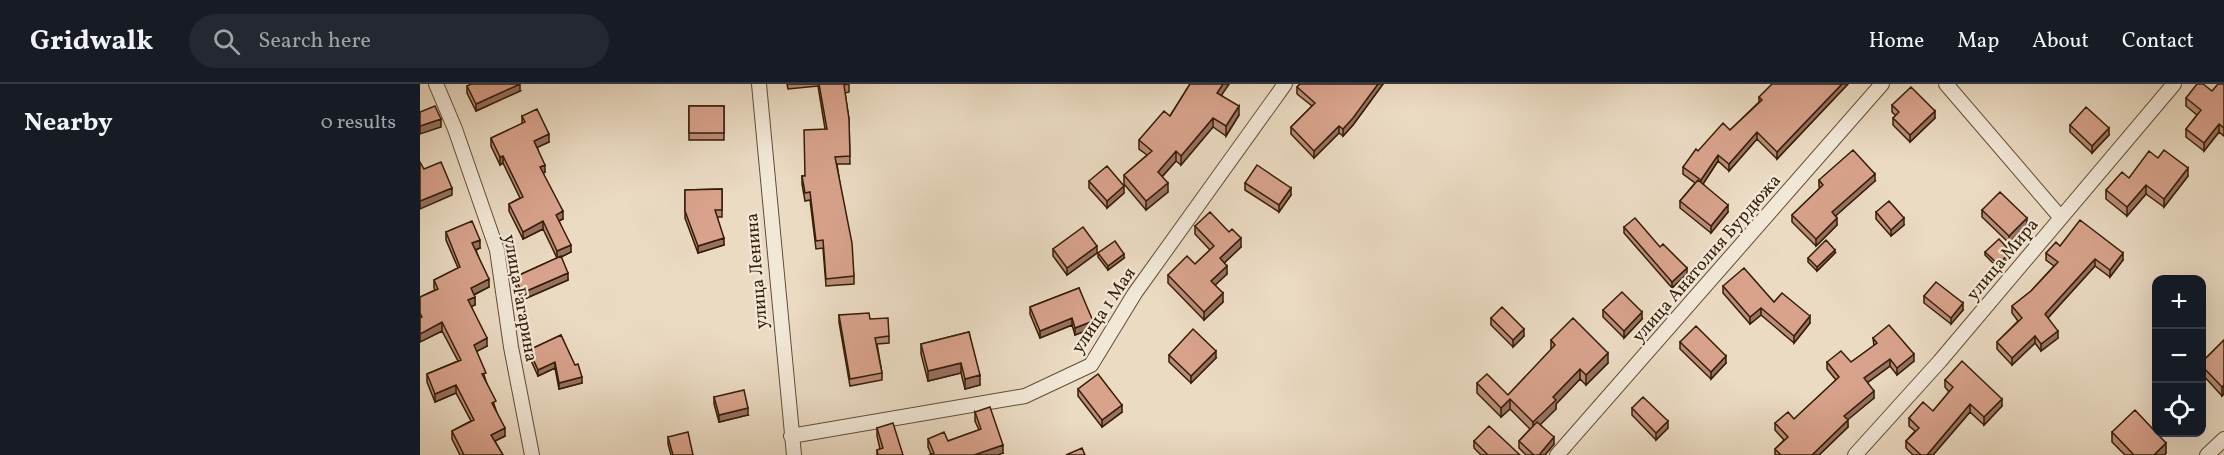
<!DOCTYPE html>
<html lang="en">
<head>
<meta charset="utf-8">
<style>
	:root { --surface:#171b24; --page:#242831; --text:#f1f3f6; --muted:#9ea1a6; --line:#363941 }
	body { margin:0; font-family:Vollkorn,serif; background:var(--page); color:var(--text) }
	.controls { position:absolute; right:18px; bottom:18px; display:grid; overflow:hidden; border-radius:12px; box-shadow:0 6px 24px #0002 }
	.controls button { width:54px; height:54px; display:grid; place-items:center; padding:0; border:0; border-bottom:2px solid var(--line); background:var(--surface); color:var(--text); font:30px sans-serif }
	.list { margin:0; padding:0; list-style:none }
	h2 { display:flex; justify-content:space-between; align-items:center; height:78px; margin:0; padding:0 24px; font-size:26px }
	h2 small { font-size:20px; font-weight:400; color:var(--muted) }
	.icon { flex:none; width:33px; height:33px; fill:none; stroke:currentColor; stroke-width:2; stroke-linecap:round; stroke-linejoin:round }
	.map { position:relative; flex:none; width:1804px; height:371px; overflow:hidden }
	header { display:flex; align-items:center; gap:36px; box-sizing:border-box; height:84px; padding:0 30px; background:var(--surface); border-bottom:2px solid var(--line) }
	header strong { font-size:28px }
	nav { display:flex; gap:33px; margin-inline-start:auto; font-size:21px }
	.search { width:420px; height:54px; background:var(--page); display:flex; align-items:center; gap:15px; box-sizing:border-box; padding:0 21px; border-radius:33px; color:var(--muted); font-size:22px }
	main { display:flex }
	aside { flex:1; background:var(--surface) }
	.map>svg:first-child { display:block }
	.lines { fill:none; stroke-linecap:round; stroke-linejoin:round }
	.street-casing { stroke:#624d35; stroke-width:16 }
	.street { stroke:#f2e8d8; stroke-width:14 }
	.wall { fill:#ba8b78; stroke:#351e06; stroke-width:1.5 }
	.shaded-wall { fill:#977162; stroke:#351e06; stroke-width:1.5 }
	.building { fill:#d8a28c; stroke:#351e06; stroke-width:1.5 }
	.labels { text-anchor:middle; stroke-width:4.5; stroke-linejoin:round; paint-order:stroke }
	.street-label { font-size:18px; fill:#351e06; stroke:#f2e8d8 }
</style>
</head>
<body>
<header>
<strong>Gridwalk</strong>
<div class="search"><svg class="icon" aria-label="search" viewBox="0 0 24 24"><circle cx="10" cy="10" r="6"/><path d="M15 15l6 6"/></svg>Search here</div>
<nav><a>Home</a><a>Map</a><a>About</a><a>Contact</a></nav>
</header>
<main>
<aside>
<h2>Nearby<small>0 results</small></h2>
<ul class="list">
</ul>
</aside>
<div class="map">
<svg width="1804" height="371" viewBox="0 0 1804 371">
	<rect width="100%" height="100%" fill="#ebdbc3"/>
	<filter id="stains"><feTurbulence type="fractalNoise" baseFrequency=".00333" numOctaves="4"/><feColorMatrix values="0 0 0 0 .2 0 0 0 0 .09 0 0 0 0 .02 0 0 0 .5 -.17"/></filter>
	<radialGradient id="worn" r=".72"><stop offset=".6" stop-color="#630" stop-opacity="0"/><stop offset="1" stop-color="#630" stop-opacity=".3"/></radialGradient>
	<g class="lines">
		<g class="street-casing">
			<path id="street" d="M16 0 35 45 77 166 91 263 112 371
				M339 0 374 371
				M1526 0 1641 134
				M371 352 605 312 671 281 715 209 865 0
				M1137 371 1462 0
				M1435 371 1520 277 1754 0
				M1787 371 1804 355"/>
		</g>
		<use href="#street" class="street"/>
	</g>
	<path class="wall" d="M367 0H429V8L425 9 429 35 430 80H417L434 192V200L406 202 403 164 396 165 390 116 385 117 382 100V92H385L405 45 398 2 368 5Z
		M770 0H809L801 11 819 31 806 52 793 43 761 81 756 77 742 93 748 108 726 126 704 100V91L727 71 719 65V56L750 32Z
		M880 0H963L933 41 923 52 919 49 894 74 871 50V43L892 22 877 10V3Z
		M1428 0 1357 75 1337 55 1309 87 1298 77 1283 100 1308 128 1291 149 1260 124V117L1275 99 1263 90V83L1278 67 1310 46 1339 18V13Z
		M1804 0V52L1799 48 1784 67 1766 53V45L1777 31 1766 22V14L1792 7Z
		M47 2 100 7 56 27 47 9Z
		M1472 21 1515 34 1490 58 1473 41V34L1476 32 1472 28Z
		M269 22H304V56H269Z
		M102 32 129 58 117 63 125 88 123 89 143 135 139 137 151 168 141 173 148 196 102 216 95 200V193L137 174 123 145 103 155 89 127V120L100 114 83 79 80 81 71 62V54L102 40Z
		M1650 41 1689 51 1672 69 1650 48Z
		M1738 74 1768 92 1744 123 1726 110 1707 132 1686 115V106L1709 94Z
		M1399 96 1455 97 1415 132 1417 141 1396 162 1372 138V131L1400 104 1399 103Z
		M669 97 704 109 687 124 669 104Z
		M825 99 871 111 859 128 825 106Z
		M302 105V133H297L304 161 278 169 265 134V106Z
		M1562 126 1607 141 1589 159 1562 133Z
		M1456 128 1484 141 1471 152 1456 135Z
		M775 142 821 163 804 179 807 190 795 201 803 218 784 236 748 199V191L775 180 790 166 775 150Z
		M1204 143 1240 163 1267 190 1252 204 1204 149Z
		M26 148 60 164 56 166 69 203 54 211 55 221 51 222 67 262 56 267 66 297 85 352 75 357 83 371H40L32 355V347L51 337 36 309 15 318 7 298V290L38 277 22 247 0 258V213L15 206 14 204V196L38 184 26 156Z
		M1640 162 1703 176 1690 193 1675 182 1628 234 1638 254 1621 267 1615 259 1592 281 1577 265V258L1598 237 1592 229V222L1611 207 1634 182 1626 176V169Z
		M633 165 677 169 647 191 633 172Z
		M1565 168 1591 171 1578 184 1565 171Z
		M678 169 704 174 688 186 678 173Z
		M1415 169 1397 187 1388 178V174Z
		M1303 202 1354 218 1390 239 1374 259 1341 231 1330 240 1303 209Z
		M659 204 673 244 655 251 652 241 620 254 610 230V223Z
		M1504 212 1543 226 1531 240 1504 219Z
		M1183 226 1222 235 1204 254 1183 233Z
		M419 231 450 235 469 252V259L457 260 462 289V296L430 302 419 238Z
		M1071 234 1104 252 1093 263 1071 241Z
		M549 248 560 301 545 305 541 289 508 297 501 270V260Z
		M141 251 162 299 139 305 135 284 118 292 109 272V266Z
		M1453 254 1494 277 1477 291 1470 282 1447 299 1454 314 1427 336 1428 343 1399 371H1355V365L1364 356 1355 346V339L1374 335 1416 296 1407 285V278H1431L1454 262Z
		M1131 256 1188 279 1166 301 1160 295 1136 320V325L1120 340 1134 360 1125 371H1106L1099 364V357L1110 345 1090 325 1081 333 1057 309V299L1088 311 1131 266Z
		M1804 256V310L1802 312 1782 290V278Z
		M1260 258 1306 279 1291 295 1260 265Z
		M749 271 796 274 771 299 749 278Z
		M1525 296 1582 322 1564 341 1550 328 1513 371H1493L1486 364V357L1495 347 1489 342V334L1513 327 1529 308 1525 303Z
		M658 305 702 328 682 343 658 312Z
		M294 313 328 331 299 338 294 320Z
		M1212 324 1248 344 1236 356 1212 331Z
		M555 328 583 369 511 370 508 363V355L528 357 559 346 555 337Z
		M457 344 483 371H457V366L460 365 457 352Z
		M1692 348 1746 369 1744 371H1705L1692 358Z
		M248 353 273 371H251L248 360Z
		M1054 357 1100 371H1061L1054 364Z"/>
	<path class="shaded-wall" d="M100 0V7L56 27V20Z
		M803 0H809L797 18V9Z
		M958 0H963L933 41 923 52V45Z
		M1422 0H1428L1357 75V68Z
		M819 22V31L806 52V42Z
		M1515 27V34L1490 58V51Z
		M793 34V43L761 81V72Z
		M21 35V43L0 50V42Z
		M1799 40V48L1784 67V59Z
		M919 42V49L894 74V67Z
		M1689 44V51L1672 69V62Z
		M1337 48V55L1309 87V80Z
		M129 50V58L114 65V57Z
		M756 67V77L738 97V88Z
		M1298 71V77L1281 103V96Z
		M83 72V79L80 81V73Z
		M125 81V88L120 91V83Z
		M1768 84V92L1744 123V115Z
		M1455 90V97L1412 135V128Z
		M748 99V108L726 126V117Z
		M1726 101V110L1707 132V123Z
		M704 102V109L687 124V117Z
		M32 104V111L0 125V117Z
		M871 104V111L859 128V121Z
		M1308 121V128L1291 149V142Z
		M143 127V135L136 138V131Z
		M1417 134V141L1396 162V155Z
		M1484 134V141L1471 152V146Z
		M1607 134V141L1589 159V152Z
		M123 137V145L103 155V148Z
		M304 154V161L278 169V162Z
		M821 154V163L800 183V174Z
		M60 156V164L52 167V159Z
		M151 161V168L137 175V167Z
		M677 162V169L647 191V184Z
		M1415 166V169L1397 187V183Z
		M1591 168V171L1578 184V180Z
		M1703 169V176L1690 193V186Z
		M704 170V174L688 186V182Z
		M1675 175V182L1625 237V230Z
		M807 182V190L791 205V197Z
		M1267 184V190L1252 204V198Z
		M148 189V196L102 216V209Z
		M69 195V203L51 212V204Z
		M803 209V218L784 236V228Z
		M55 213V221L48 224V216Z
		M1543 219V226L1531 240V234Z
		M1341 224V231L1330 240V233Z
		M1222 228V235L1204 254V247Z
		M1390 232V239L1374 259V252Z
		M652 234V241L620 254V247Z
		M673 237V244L655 251V244Z
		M22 238V247L0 258V250Z
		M1104 245V252L1093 263V256Z
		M1638 247V254L1621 267V260Z
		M1615 252V259L1592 281V274Z
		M67 254V262L54 269V261Z
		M796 267V274L771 299V292Z
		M1188 269V279L1166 301V291Z
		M1494 270V277L1477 291V284Z
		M1306 272V279L1291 295V288Z
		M1470 275V282L1444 301V294Z
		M135 278V284L118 292V286Z
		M541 279V289L508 297V287Z
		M1160 285V295L1136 320V325L1113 348V338L1133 313Z
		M560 291V301L545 305V295Z
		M162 293V299L139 305V299Z
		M36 301V309L15 318V310Z
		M1804 301V310L1802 312V303Z
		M1454 307V314L1424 339V332Z
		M1090 315V325L1081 333V324Z
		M1582 315V322L1564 341V333Z
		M1550 320V328L1513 371H1507Z
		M702 321V328L682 343V336Z
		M328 324V331L299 338V331Z
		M1428 336V343L1399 371H1392Z
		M1248 337V344L1236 356V349Z
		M85 344V352L71 359V351Z
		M1134 353V360L1125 371H1119Z
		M1746 359V369L1744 371H1734Z
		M583 361V369L578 371H554Z"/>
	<path class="building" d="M51 0H100L56 20 47 2Z
		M399 0H429L424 1 429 35 430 72 415 73 432 159 434 192 406 195 403 156 396 157 390 108 385 109 382 92H385L384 46 407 45Z
		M770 0H803L797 9 819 22 806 42 793 34 761 72 756 67 738 88 748 99 726 117 704 91 732 67 719 56 744 27 750 32Z
		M880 0H958L933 34 923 45 919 42 894 67 871 43 895 19 877 3Z
		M1352 0H1422L1357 68 1337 48 1309 80 1298 71 1281 96 1263 83 1276 65 1278 67 1303 39 1310 46 1342 16 1339 13Z
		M1777 0H1783L1792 7 1798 0H1804V44L1799 40 1784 59 1766 45 1781 26 1766 14Z
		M1491 3 1515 27 1490 51 1473 34 1479 28 1472 21Z
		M15 22 21 35 0 42V28Z
		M269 22H304V49H269Z
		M1666 23 1689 44 1672 62 1650 41Z
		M117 25 129 50 114 57 125 81 120 83 143 127 136 131 151 161 137 167 123 137 103 148 89 120 103 113 83 72 80 73 71 54 105 38 102 32Z
		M1433 66 1455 90 1412 128 1417 134 1396 155 1372 131 1403 101 1399 96Z
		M1744 66 1768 84 1744 115 1726 101 1707 123 1686 106 1702 88 1709 94 1729 67 1738 74Z
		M0 78 4 85 21 78 32 104 0 117Z
		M837 81 871 104 859 121 825 99Z
		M687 82 704 102 687 117 669 97Z
		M1278 96 1308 121 1291 142 1260 117Z
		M302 105V126H295L304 154 278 162 265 127V106Z
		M1580 108 1607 134 1589 152 1562 126Z
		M1469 117 1484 134 1471 146 1456 128Z
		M790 128 809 148 812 145 821 154 800 174 807 182 791 197 803 209 784 228 748 191 767 172 775 180 794 162 775 142Z
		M1215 134 1240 163 1243 160 1267 184 1252 198 1204 143Z
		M1660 136 1703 169 1690 186 1675 175 1625 230 1638 247 1621 260 1615 252 1592 274 1577 258 1602 234 1592 222 1611 207 1638 178 1626 169 1636 158 1640 162Z
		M52 137 60 156 52 159 69 195 51 204 55 213 48 216 67 254 54 261 66 289 62 290 76 317 72 319 85 344 71 351 83 371H44L32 347 54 336 36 301 15 310 7 290 41 276 22 238 0 250V234L2 233 0 229V213L18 205 14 196 40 183 26 148Z
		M663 143 677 162 647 184 633 165Z
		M1579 155 1591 168 1578 180 1565 168Z
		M1406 156 1415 166 1397 183 1388 174Z
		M695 157 704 170 688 182 678 169Z
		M141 172 148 189 102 209 95 193Z
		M1324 184 1354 218 1362 209 1390 232 1374 252 1341 224 1330 233 1303 202Z
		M1516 198 1543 219 1531 234 1504 212Z
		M659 204 673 237 655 244 652 234 620 247 610 223Z
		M1202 208 1222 228 1204 247 1183 226Z
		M1082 223 1104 245 1093 256 1071 234Z
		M449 229 450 235 468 234 469 252 455 254 462 289 430 295 419 231Z
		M1153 234 1188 269 1166 291 1160 285 1133 313 1136 316 1113 338 1090 315 1081 324 1057 299 1067 290 1088 311 1135 261 1131 256Z
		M1469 241 1494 270 1477 284 1470 275 1444 294 1454 307 1424 332 1428 336 1392 371H1361L1355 365 1368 353 1355 339 1368 328 1374 335 1419 293 1407 278 1421 267 1431 278 1457 259 1453 254Z
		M1276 242 1306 272 1291 288 1260 258Z
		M773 245 796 267 771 292 749 271Z
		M549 248 560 291 545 295 541 279 508 287 501 260Z
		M141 251 155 281 158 280 162 293 139 299 135 278 118 286 109 266Z
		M1804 256V301L1802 303 1782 282V278Z
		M1542 277 1582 315 1564 333 1550 320 1507 371H1501L1486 357 1499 344 1489 334 1503 318 1513 327 1533 303 1525 296Z
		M678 290 702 321 682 336 658 305Z
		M324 306 328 324 299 331 294 313Z
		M1223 313 1248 337 1236 349 1212 324Z
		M570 323 583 361 554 371H509L514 369 508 355 524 348 528 357 561 345 555 328Z
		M1715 326 1746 359 1734 371H1714L1692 348Z
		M1117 338 1134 353 1119 371H1114L1099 357Z
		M473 339 483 371H458L457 366 463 364 457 344Z
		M1069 342 1100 371H1068L1054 357Z
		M268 348 273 371H253L248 353Z
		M662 364 665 371H646Z"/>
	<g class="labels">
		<g class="street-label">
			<text transform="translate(1286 174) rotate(-49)" y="6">улица Анатолия Бурдюжа</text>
			<text transform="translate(1582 175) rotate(-50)" y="6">улица Мира</text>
			<text transform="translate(336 187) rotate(-95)" y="6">улица Ленина</text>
			<text transform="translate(101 214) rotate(80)" y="6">улица Гагарина</text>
			<text transform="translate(683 226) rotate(-56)" y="6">улица 1 Мая</text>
		</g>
	</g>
	<rect width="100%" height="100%" filter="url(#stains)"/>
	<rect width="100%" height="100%" fill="url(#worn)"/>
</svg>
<div class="controls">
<button>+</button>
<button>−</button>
<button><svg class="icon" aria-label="locate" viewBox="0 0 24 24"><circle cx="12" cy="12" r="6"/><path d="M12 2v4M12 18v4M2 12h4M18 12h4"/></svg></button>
</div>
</div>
</main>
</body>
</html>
